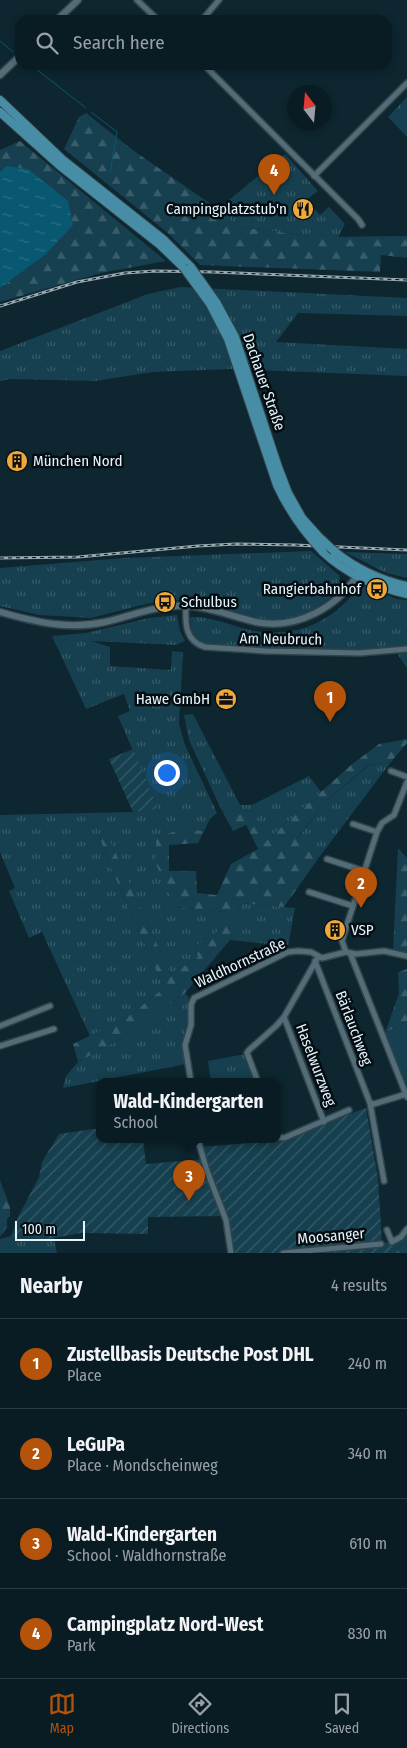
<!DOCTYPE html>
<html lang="en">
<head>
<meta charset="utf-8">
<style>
	:root { --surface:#0a1c23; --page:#13252b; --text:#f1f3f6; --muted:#99a1a6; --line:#2a3a41; --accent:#b45309 }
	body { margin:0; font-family:"Fira Sans Condensed",sans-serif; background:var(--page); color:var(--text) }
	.compass { position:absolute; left:287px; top:85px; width:45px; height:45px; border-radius:50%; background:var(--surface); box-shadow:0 2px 8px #0003; rotate:344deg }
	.scale { position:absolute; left:15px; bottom:12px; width:70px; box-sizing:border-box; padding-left:5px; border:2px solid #e6f5fc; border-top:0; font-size:14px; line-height:18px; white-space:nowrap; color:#e6f5fc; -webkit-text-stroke:4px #040d12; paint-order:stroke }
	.you { position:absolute; left:166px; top:772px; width:18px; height:18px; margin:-12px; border:4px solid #fff; border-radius:50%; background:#1a73e8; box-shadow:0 0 0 8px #1a73e833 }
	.badge { display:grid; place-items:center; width:32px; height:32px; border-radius:50%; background:var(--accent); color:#fff; font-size:16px; font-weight:700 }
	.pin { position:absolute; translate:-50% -41px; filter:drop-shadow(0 1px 2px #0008) }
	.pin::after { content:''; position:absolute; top:26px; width:18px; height:15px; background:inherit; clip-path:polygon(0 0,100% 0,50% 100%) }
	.popup { position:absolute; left:96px; top:1078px; width:185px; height:65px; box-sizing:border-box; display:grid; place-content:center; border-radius:10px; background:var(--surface); filter:drop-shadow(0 1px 4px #0005); font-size:16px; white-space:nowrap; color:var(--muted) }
	.popup b { font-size:19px; color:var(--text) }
	.popup::after { content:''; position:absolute; left:50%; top:100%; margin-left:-10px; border:10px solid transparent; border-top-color:var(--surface) }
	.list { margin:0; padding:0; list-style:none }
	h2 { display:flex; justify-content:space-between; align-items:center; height:65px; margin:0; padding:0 20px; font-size:21px }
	h2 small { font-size:16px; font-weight:400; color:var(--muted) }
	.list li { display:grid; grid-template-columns:32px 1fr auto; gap:15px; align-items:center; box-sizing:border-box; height:90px; padding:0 20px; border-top:1px solid var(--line) }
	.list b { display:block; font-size:19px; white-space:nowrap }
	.list p { margin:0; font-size:16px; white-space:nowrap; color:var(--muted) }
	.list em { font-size:16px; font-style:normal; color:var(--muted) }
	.icon { flex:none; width:28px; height:28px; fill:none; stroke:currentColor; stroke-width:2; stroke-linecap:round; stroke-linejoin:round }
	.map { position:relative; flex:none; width:407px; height:1253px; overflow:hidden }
	.search { position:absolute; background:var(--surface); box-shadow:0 2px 8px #0003; left:15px; right:15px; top:15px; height:55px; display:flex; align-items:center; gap:12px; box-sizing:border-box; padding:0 18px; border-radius:15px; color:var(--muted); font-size:19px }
	.sheet { height:425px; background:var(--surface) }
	nav { display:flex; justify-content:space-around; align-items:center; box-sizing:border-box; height:70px; border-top:1px solid var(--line); background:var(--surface); font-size:14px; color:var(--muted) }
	nav a { display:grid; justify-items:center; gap:2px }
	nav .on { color:var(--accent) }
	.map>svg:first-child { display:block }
	.grass { fill:url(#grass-tufts) }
	.forest { fill:url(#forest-firs) }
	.garden { fill:url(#garden-furrows) }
	.pitch { fill:#16404f }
	.water { fill:url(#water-ripples) }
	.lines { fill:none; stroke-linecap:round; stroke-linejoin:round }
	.stream { stroke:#075870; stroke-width:1 }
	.minor-casing { stroke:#334249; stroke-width:8 }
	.tertiary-casing { stroke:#334249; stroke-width:9 }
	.primary-casing { stroke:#334249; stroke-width:10 }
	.minor { stroke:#526d78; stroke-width:5 }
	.tertiary { stroke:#526d78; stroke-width:6 }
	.primary { stroke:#488da6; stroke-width:8 }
	.rail-casing { stroke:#97a9b1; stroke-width:3 }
	.rail { stroke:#040d12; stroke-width:1; stroke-dasharray:4; stroke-linecap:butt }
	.primary-bridge-casing { stroke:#334249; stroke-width:10; stroke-linecap:butt }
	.primary-bridge { stroke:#488da6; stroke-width:8 }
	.labels { text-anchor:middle; stroke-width:5; stroke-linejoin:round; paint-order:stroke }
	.poi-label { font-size:15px; fill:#e6f5fc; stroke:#040d12; text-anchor:end }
	.street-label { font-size:15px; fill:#e6f5fc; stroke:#040d12 }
</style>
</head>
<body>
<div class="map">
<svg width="407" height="1253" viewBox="0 0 407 1253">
	<defs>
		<pattern id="grass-tufts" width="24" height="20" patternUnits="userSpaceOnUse" patternTransform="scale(1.25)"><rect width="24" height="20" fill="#16404f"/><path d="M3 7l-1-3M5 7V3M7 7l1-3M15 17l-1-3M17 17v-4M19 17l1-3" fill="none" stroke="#385c69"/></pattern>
		<pattern id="forest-firs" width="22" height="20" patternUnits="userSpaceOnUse" patternTransform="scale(1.25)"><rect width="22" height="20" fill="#16404f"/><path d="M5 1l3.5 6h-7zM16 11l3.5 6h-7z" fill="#385c69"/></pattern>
		<pattern id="garden-furrows" width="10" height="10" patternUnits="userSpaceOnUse" patternTransform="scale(1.25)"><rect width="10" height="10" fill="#16404f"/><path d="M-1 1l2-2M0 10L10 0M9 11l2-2" fill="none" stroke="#385c69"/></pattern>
		<pattern id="water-ripples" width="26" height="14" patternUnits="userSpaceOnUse" patternTransform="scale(1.25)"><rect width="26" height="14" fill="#075870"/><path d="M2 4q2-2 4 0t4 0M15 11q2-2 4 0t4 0" fill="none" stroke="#2b7185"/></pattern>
	</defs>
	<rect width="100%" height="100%" fill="#0d262f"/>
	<path class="grass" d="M407 97V137L388 117Z
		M285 154 318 191 306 200 320 215 329 207 345 224 338 237H318L238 227 218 209Z
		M180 287 407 298V316L298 313 276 342 407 349V376L230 369 153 372 95 381 11 379 0 381V351L148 294Z
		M311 551 340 576 339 581 344 584 328 600 310 612 300 616 273 620 258 619 191 599 150 603 91 618 39 615 0 606V568L124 558Z
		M345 552 407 554V578L386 573Z
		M363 586 397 599 407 600V668L394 649H276L219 647 206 645 199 642 192 636 190 617C211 616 229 625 250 630 280 637 313 630 337 610 346 603 353 593 363 586Z
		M177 615 180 631 185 641 176 645 91 641 110 647V666L171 670 172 651 183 652 179 724 185 745 217 813 210 819 204 831 182 829 156 837 176 907 226 912 219 931 194 947 198 957 171 975 107 835 102 831 99 835 108 861 164 988 126 1018 90 1036 42 932 29 938 9 891 15 888 0 852V815L133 812 158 809 118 716 130 711 124 694 86 709 52 636 86 633 149 618Z
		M193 714 240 805H252L309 776 321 792 265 842 229 809 222 811 189 740 184 715Z
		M391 762 320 856 297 839 326 801 369 765Z
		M241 903 295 908 288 946 230 940Z
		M185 993 189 998 188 1027 182 1045 186 1064 63 1088 66 1076 78 1062 122 1038Z
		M245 1054 255 1082H211L208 1061Z
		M407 1230V1253H401L393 1242Z
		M11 1236 54 1238 57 1253H0V1239Z"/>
	<path class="forest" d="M86 113 134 151 218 209 238 227 318 237 407 236V258L381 255 380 272 200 265 169 234 64 149 79 117Z
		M20 141 166 261 101 273 0 302V288L45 255 6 166 0 172V150Z
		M407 739V743L391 762 368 765 327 800 297 838 320 856 284 907 241 903 230 940 185 993 122 1038 78 1062 73 1044 126 1018 164 988 108 861 99 835 102 830 107 834 171 975 198 957 194 947 219 931 226 912 176 907 156 864V837L182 829 204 831 198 843 169 845V871H196L197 893 217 895 231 864 258 849 246 825 233 831 222 811 229 809 236 814 252 815 265 842 351 765 379 744Z
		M398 848 407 858V957L393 951Z
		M407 969V1021L385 1033 399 993 398 972Z
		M0 1180 10 1207V1216L7 1219V1227L0 1237Z"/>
	<path class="garden" d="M133 749 158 809 133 812 109 759Z
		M366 1108 378 1178 382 1243 393 1242 401 1253H229L224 1216 148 1217V1234L81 1233 54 1238 11 1236 18 1217 39 1177 42 1162 59 1134 100 1128V1140H143L146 1164 204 1159 201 1147 275 1141Z"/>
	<path class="pitch" d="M407 1021V1095L381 1033H385Z"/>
	<path class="water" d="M6 166 28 169 68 201 73 225 45 255 0 288V172Z"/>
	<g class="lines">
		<path class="stream" d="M0 41 13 52
			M31 65 86 108
			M91 112 117 132 110 173"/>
		<g class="minor-casing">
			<path id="minor" d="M137 0 158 20
				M202 20 219 0
				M204 65 358 219 362 225
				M314 176 407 83
				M186 605C185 623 185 641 205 647L266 651 360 653 407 649
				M391 771 407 777
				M353 824 377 832
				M327 859 364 871
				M309 892 353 906
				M346 952 342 941 344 934 377 832 382 823 394 815 407 782
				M350 953 407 1097
				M315 961 370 1103
				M284 1017 324 1122
				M0 1026 50 1006
				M0 1046 54 1029
				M191 1082 185 1045 191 1025V1005L194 998 288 952 298 951 311 952 322 958 346 952 356 954 384 951 407 956
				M258 1082 247 1053 249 1050 276 1026 284 1017 317 959
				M278 1137 284 1138 349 1110
				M198 1140 207 1171 226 1220 231 1253
				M384 1181 370 1103 374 1104 406 1094
				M387 1230 392 1242 401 1237 407 1229
				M283 1253 381 1244"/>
		</g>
		<g class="tertiary-casing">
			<path id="tertiary" d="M57 20 78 0
				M0 75 20 56
				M0 612C35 622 68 630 105 622 129 617 150 607 175 606 204 604 229 616 256 622 297 630 339 607 359 572"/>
		</g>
		<g class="primary-casing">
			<path id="primary" d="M0 100 63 160 164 240 191 267
				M0 112 59 165 159 244 183 267
				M334 551C355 568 380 580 407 586
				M323 552C347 574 376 587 407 594"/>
		</g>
		<use href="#minor" class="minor"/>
		<use href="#tertiary" class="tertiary"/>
		<use href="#primary" class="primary"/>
		<g class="rail-casing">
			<path id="rail" d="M0 306 77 282 125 273 155 271 213 272 407 280
				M0 558 78 557 198 546 236 544 295 545 407 550"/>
		</g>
		<use href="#rail" class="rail"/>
		<g class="primary-bridge-casing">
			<path id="primary-bridge" d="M183 267 210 304 228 339 277 485C289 511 304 532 323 552
				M191 267 216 302 235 337 278 467 288 493 302 518 319 537 334 551"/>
		</g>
		<use href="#primary-bridge" class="primary-bridge"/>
	</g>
	<defs>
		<g id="restaurant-disc" transform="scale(1.125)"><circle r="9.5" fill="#eea83c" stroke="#040d12"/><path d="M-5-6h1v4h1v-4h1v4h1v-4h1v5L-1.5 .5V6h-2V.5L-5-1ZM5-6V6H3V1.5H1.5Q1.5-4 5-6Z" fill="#111"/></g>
		<g id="building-disc" transform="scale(1.125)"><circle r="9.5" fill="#eea83c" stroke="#040d12"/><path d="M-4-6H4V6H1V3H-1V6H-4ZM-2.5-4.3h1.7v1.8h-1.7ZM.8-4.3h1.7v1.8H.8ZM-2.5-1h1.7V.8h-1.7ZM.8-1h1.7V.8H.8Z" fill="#111"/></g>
		<g id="bus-disc" transform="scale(1.125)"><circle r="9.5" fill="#eea83c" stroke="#040d12"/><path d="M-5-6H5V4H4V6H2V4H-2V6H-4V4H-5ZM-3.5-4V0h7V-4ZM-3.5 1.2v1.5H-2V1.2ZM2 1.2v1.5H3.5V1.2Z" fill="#111"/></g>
		<g id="office-disc" transform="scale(1.125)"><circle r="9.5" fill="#eea83c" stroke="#040d12"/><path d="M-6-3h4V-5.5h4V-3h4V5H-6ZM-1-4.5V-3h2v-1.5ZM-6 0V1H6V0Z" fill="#111"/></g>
	</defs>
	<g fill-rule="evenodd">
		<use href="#restaurant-disc" x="303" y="209"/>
		<use href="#building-disc" x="17" y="461"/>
		<use href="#bus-disc" x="377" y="589"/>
		<use href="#bus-disc" x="165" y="602"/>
		<use href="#office-disc" x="226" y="699"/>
		<use href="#building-disc" x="335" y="930"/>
	</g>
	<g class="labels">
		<g class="poi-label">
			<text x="287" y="214">Campingplatzstub'n</text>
			<text x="33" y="466" text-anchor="start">München Nord</text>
			<text x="361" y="594">Rangierbahnhof</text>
			<text x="181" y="607" text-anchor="start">Schulbus</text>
			<text x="210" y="704">Hawe GmbH</text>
			<text x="351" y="935" text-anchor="start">VSP</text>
		</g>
		<g class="street-label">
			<text transform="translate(264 382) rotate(71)" y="5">Dachauer Straße</text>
			<text transform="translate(281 639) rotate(1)" y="5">Am Neubruch</text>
			<text transform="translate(240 963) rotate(-25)" y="5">Waldhornstraße</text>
			<text transform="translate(354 1028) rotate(69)" y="5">Bärlauchweg</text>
			<text transform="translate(316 1065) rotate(69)" y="5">Haselwurzweg</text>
			<text transform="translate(331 1236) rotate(-5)" y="5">Moosanger</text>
		</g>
	</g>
</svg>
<svg class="compass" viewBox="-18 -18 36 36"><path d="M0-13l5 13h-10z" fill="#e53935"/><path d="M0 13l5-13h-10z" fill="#99a1a6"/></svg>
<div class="scale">100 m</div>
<div class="you"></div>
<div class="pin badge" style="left:330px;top:722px">1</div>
<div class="pin badge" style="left:361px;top:908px">2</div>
<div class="pin badge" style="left:189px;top:1201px">3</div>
<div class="popup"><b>Wald-Kindergarten</b>School</div>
<div class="pin badge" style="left:274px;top:195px">4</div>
<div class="search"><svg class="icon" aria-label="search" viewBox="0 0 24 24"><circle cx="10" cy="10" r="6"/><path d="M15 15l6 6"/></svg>Search here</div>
</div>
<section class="sheet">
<h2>Nearby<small>4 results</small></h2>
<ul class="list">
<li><span class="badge">1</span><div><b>Zustellbasis Deutsche Post DHL</b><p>Place</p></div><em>240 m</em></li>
<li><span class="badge">2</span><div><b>LeGuPa</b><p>Place · Mondscheinweg</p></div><em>340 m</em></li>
<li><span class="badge">3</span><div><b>Wald-Kindergarten</b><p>School · Waldhornstraße</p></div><em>610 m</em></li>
<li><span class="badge">4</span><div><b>Campingplatz Nord-West</b><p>Park</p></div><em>830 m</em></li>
</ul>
</section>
<nav>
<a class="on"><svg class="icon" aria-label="map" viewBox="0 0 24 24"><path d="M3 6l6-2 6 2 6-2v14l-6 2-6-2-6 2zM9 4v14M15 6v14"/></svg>Map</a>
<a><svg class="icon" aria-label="directions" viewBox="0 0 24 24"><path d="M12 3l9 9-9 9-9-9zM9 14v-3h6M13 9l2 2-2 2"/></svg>Directions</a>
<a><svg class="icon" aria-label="saved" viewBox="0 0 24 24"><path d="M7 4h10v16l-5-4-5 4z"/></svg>Saved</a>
</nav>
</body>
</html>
